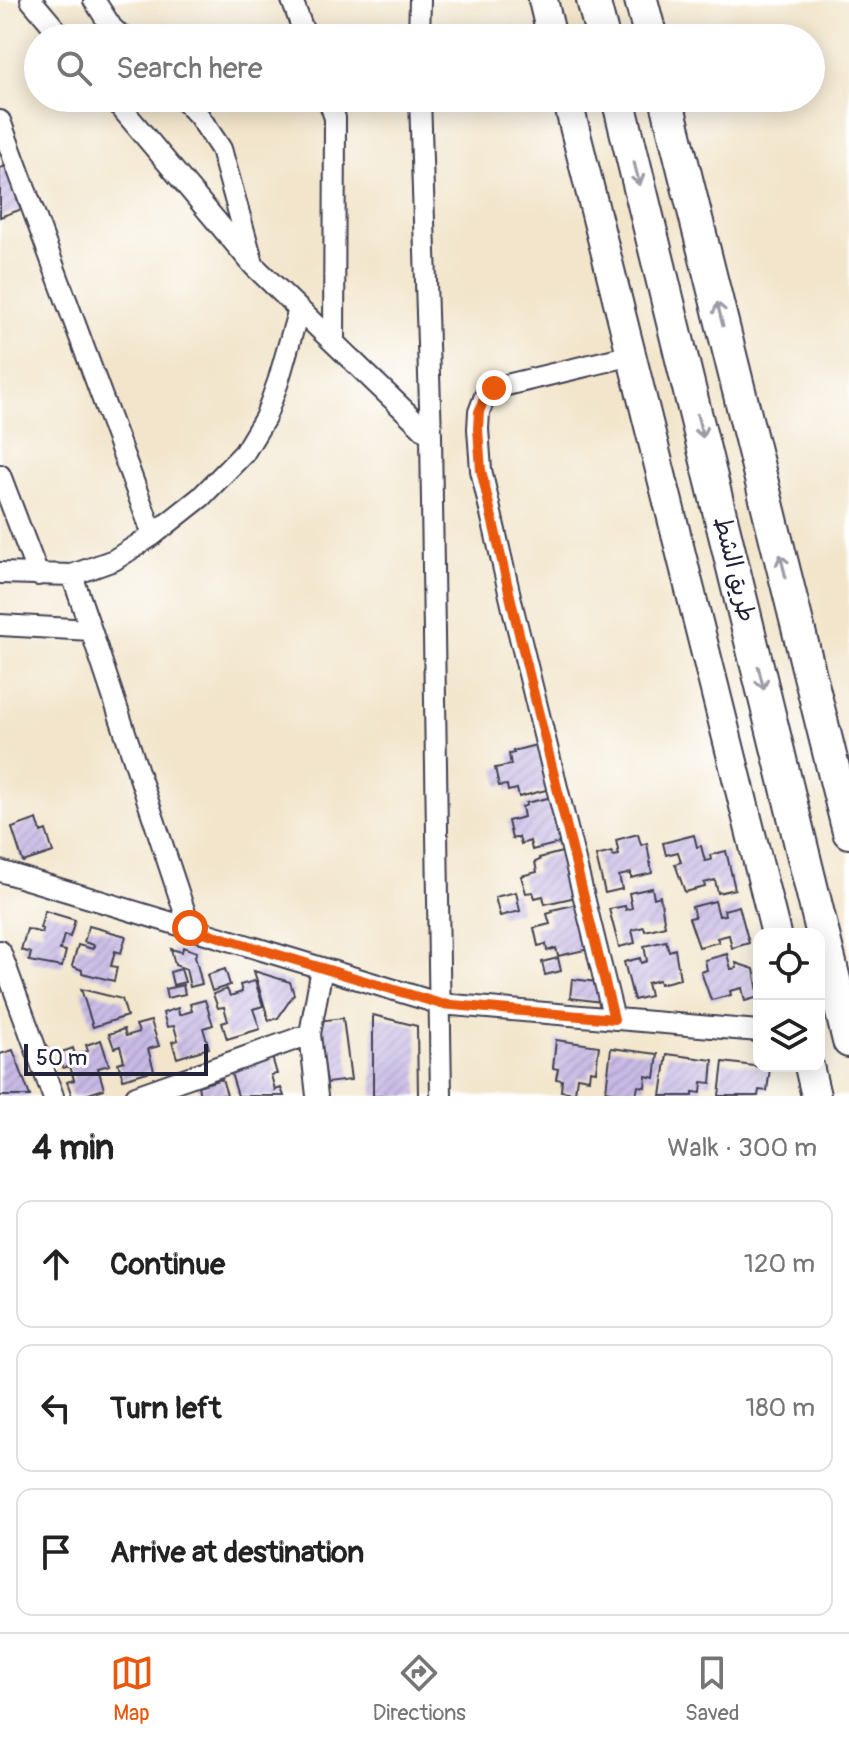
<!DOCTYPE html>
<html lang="en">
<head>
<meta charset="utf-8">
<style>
	:root { --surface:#fff; --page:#f6f6f6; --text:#222; --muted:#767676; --line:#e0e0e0; --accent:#ea580c }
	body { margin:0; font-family:Pangolin,"Playpen Sans Arabic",sans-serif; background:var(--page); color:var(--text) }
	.controls { position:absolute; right:24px; bottom:24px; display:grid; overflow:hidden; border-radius:16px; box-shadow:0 4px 20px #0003 }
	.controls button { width:72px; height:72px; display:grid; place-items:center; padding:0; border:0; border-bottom:2px solid var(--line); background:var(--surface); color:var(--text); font:40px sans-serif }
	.scale { position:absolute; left:24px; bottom:20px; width:184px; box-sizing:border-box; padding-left:8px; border:4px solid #22223b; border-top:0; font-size:22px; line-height:28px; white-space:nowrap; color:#22223b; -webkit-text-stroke:6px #fff; paint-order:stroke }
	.stop { position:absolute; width:24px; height:24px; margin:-18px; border:6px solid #ea580c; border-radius:50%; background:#fff }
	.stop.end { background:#ea580c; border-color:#fff; box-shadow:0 2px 8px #0008 }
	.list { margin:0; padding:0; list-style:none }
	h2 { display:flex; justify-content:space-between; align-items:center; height:104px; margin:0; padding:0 32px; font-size:34px }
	h2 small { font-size:26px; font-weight:400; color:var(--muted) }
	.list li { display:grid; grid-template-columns:52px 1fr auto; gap:24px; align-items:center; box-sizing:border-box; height:128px; margin:0 16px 16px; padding:0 16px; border:2px solid var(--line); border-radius:16px }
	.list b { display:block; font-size:30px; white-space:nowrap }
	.list em { font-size:26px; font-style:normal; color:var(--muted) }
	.icon { flex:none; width:44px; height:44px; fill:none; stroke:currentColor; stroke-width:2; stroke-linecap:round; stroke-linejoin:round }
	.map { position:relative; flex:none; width:849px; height:1096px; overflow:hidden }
	.search { position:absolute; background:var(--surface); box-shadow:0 4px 20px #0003; left:24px; right:24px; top:24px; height:88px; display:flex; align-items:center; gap:20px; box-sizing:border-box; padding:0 28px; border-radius:44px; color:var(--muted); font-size:30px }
	.sheet { height:536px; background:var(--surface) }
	nav { display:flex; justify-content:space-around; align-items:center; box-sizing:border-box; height:112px; border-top:2px solid var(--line); background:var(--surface); font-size:22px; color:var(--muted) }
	nav a { display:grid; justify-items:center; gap:4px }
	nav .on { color:var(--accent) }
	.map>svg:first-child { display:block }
	.building { fill:url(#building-hatch) }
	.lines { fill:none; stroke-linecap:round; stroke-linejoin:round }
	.street-casing { stroke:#413f51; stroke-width:24 }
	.secondary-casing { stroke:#413f51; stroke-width:32 }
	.primary-casing { stroke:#413f51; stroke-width:36 }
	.street { stroke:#fff; stroke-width:20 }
	.secondary { stroke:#fff; stroke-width:28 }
	.primary { stroke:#fff; stroke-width:32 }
	.oneway { stroke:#9c9ca7 }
	.route { stroke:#ea580c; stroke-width:10 }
	.labels { text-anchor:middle; stroke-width:6; stroke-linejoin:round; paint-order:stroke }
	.street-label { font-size:24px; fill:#22223b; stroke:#fff }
</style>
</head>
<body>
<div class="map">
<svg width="849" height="1096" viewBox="0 0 849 1096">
	<defs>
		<pattern id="building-hatch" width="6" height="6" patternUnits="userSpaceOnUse" patternTransform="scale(2)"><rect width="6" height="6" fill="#c8bae5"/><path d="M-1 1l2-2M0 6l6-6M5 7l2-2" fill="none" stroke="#aca0c5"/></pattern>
	</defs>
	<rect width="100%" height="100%" fill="#fff"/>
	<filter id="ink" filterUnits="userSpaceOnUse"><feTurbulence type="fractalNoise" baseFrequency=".0125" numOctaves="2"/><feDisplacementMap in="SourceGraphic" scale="16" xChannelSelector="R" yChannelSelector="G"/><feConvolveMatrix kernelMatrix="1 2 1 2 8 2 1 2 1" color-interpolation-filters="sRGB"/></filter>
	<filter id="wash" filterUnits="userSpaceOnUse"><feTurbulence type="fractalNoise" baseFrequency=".006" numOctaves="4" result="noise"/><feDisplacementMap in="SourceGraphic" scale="32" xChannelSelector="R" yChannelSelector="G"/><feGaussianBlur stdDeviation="1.8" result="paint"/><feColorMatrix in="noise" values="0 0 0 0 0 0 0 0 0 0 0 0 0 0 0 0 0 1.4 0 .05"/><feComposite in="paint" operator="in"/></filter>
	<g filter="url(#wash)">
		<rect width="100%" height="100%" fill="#f2e5cb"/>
		<g id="blocks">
			<path class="building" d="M9 165 25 208 0 217V168Z
				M540 744 550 789 519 797 517 789 508 791 507 785 499 786 495 768 511 765 509 754 514 753 513 751Z
				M552 797 563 842 532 850 530 841 521 844 519 837 512 839 508 821 524 817 522 807 527 805 526 803Z
				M37 819 41 832 46 830 53 852 23 862 12 828Z
				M638 834 641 845 647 843 652 873 631 878V873L619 876 622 889 605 893 596 856 612 852 613 856 619 855 616 840Z
				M694 835 697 847 701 846 705 861 711 860 710 855 726 851 735 889 718 893 715 880 704 883 705 887 685 892 675 864 681 862 678 852 666 855 663 843Z
				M566 851 576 897 545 904 543 896 535 898 533 892 526 893 521 876 537 872 535 862 540 860 539 858Z
				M652 888 654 898 660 896 665 926 645 931 644 927 632 930 635 943 619 947 609 909 625 906 626 910 632 908 629 893Z
				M516 892 520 911 500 916 495 897Z
				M715 901 719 916 725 915 724 910 739 906 749 943 732 948 729 935 717 938 719 942 699 947 689 918 695 917 692 907Z
				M578 904 589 949 558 956 556 948 547 951 546 944 538 946 534 928 550 924 547 914 553 912 552 910Z
				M45 911 75 920 70 937 64 935 60 950 66 951 62 967 29 961 31 953 21 950 27 929 42 933 43 929 40 928Z
				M89 926 126 936 121 953 115 951 111 966 117 967 114 981 82 973V970L72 966 78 945 93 949 94 945 84 942Z
				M666 941 669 951 675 949 680 979 660 984 659 980 647 983 650 996 634 1000 624 962 640 958 641 963 647 961 644 946Z
				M183 947 197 952 195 956 202 984 190 987 186 969 175 965 171 949 182 952Z
				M727 954 731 969 737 968 736 963 754 969 759 997 745 1001 742 988 730 991 731 995 711 1000 701 972 707 970 705 960Z
				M558 958 561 971 545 975 542 962Z
				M181 969 185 982 173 985 170 972Z
				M225 969 230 985 212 991 207 975Z
				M254 971 290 982 294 994 278 1018 269 1021Z
				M572 979 597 982 602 1002 570 998Z
				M255 981 263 1006 253 1009 260 1029 227 1039 222 1023 228 1021 224 1007 218 1008 213 994 227 989 230 996 242 992 240 985Z
				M183 985 185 994 167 998 165 989Z
				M81 989 122 999 127 1016 93 1027Z
				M205 1000 213 1025 203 1028 209 1048 177 1058 172 1042 178 1040 174 1026 167 1027 163 1013 178 1008 179 1015 192 1011 190 1004Z
				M373 1015 417 1026 418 1096H373Z
				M343 1018 351 1080 327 1083 317 1021Z
				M151 1021 159 1046 148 1049 154 1070 123 1079 118 1063 124 1061 120 1046 114 1048 109 1034 124 1029 126 1036 139 1032 136 1025Z
				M101 1040 109 1065 98 1068 104 1089 82 1096H72L67 1082 74 1080 70 1066 63 1068 59 1053 73 1048 75 1055 88 1051 86 1045Z
				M556 1040 599 1046 596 1071 590 1070 589 1079 577 1077 575 1093 561 1091 562 1080 556 1079 558 1069 553 1068Z
				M611 1048 658 1054 655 1078 646 1076 645 1087 638 1086 636 1096H614L615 1093 606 1091Z
				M13 1050 30 1096H0V1054Z
				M667 1054 713 1060 711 1083 702 1082 701 1093 693 1092V1096H661Z
				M272 1057 277 1074 271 1075 275 1090 281 1088 284 1096H238L230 1070Z
				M723 1062 770 1068 767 1091 759 1090 758 1096H719Z
				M222 1079 227 1095 200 1096 198 1086Z"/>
		</g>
	</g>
	<g filter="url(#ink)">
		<use href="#blocks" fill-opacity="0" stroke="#413f51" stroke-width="2"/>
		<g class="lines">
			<g class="street-casing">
				<path id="street" d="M31 0 63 38
					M94 0 112 28 123 38
					M292 0 306 38
					M419 38 420 0
					M113 98 254 266 431 436
					M182 98 199 116 221 149 252 260
					M328 98 335 118 334 343
					M420 98 431 436 441 1096
					M0 121 153 535
					M0 475 38 575
					M0 573 72 575 114 560 153 535 201 497 244 453 265 418 278 382 299 309
					M72 575 91 630
					M0 625 91 630 190 928
					M0 871 441 1004 759 1031
					M0 951 53 1096
					M614 1019 513 609 481 470 478 429 479 412 485 396 494 388 632 355
					M136 1096 310 1034
					M317 1096 310 1034 322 968"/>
			</g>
			<g class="secondary-casing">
				<path id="secondary" d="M543 0 552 38
					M567 98 776 934
					M809 1066 816 1096"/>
			</g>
			<g class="primary-casing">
				<path id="primary" d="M593 0 603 38
					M641 0 651 38
					M618 98 849 1041
					M666 98 849 832"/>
			</g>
			<use href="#street" class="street"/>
			<use href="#secondary" class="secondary"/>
			<use href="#primary" class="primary"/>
		</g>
		<defs><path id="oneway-shaft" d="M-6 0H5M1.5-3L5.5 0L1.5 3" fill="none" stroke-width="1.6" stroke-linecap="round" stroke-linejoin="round" transform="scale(2)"/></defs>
		<g class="oneway">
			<use href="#oneway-shaft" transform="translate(637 174) rotate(76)"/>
			<use href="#oneway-shaft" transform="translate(720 314) rotate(-104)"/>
			<use href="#oneway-shaft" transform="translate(700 426) rotate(76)"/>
			<use href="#oneway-shaft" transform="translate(783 566) rotate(-104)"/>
			<use href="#oneway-shaft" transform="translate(761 678) rotate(76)"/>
		</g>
	</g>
	<g class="lines" filter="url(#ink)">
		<path class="route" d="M190 928 441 1004 614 1019 513 609 481 470 478 429 479 412 485 396 494 388"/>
	</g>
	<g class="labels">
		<g class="street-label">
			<text transform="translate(735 569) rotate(76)" y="8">طريق الشط</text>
		</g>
	</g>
</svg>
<div class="controls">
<button><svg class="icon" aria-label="locate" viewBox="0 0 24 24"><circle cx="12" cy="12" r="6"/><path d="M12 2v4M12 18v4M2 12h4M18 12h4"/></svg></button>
<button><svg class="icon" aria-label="layers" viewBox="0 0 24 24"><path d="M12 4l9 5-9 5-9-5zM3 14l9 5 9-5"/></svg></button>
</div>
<div class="scale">50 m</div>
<div class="stop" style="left:190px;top:928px"></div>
<div class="stop end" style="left:494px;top:388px"></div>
<div class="search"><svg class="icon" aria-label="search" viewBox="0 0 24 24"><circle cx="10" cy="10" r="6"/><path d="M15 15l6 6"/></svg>Search here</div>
</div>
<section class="sheet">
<h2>4 min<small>Walk · 300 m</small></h2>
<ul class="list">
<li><svg class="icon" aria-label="ahead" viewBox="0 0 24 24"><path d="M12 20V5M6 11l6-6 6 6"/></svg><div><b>Continue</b></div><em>120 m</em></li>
<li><svg class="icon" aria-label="left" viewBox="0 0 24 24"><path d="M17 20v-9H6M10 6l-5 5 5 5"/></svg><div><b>Turn left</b></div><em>180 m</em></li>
<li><svg class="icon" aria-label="arrive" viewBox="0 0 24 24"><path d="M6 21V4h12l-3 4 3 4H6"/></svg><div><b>Arrive at destination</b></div></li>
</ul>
</section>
<nav>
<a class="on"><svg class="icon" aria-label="map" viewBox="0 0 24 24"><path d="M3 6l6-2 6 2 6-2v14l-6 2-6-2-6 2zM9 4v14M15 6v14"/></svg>Map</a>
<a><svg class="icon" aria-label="directions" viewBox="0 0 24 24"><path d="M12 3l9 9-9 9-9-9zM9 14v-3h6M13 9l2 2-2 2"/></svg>Directions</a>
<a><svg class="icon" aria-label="saved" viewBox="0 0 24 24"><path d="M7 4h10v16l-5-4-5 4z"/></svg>Saved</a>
</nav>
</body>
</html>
